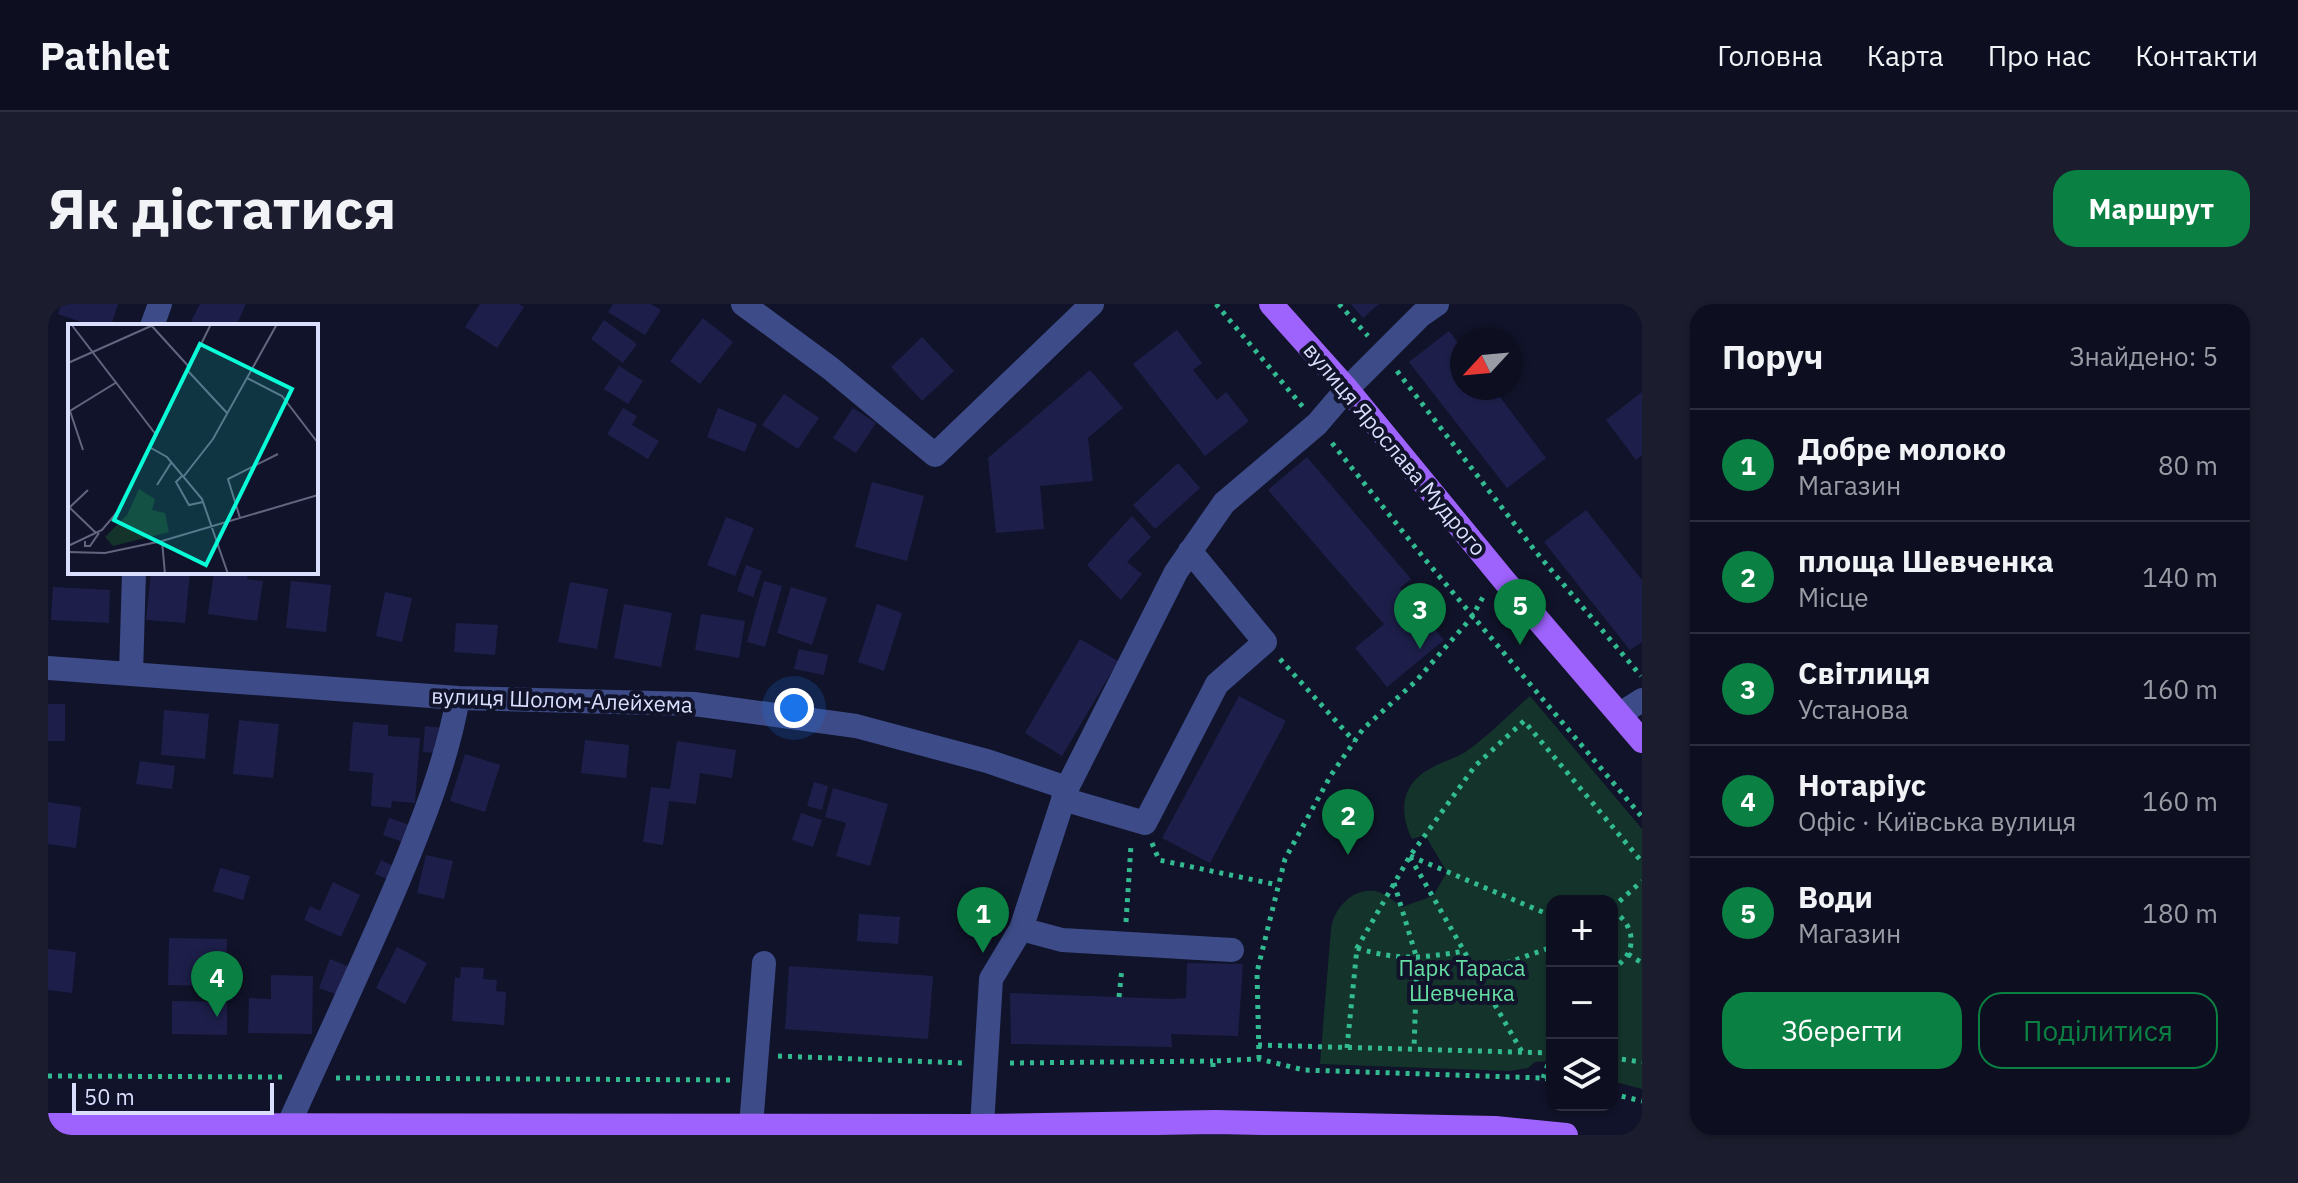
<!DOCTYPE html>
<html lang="uk">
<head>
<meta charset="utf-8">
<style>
	:root { --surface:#0d0e20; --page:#1b1c2d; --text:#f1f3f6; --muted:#9a9ca5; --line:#2d2e3e; --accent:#0b8043 }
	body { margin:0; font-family:"IBM Plex Sans",sans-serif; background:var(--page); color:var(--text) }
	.controls { position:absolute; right:24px; bottom:24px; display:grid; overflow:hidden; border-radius:16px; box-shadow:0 2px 6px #0004 }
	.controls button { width:72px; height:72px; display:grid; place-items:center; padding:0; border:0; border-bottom:2px solid var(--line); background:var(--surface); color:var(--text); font:40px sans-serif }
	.compass { position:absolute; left:1402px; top:24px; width:72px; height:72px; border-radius:50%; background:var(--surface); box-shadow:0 2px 6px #0004; rotate:244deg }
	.scale { position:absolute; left:24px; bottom:20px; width:202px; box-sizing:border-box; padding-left:8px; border:4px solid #dadffe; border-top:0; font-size:22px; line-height:28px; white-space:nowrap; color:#dadffe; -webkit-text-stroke:6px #11132a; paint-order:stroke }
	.you { position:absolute; left:746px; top:404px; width:28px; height:28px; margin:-20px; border:6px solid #fff; border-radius:50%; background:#1a73e8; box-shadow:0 0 0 12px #1a73e833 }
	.badge { display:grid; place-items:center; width:52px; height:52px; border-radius:50%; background:var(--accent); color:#fff; font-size:26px; font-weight:700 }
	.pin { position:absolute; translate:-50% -66px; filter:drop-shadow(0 2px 4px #0008) }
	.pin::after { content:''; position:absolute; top:42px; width:28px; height:24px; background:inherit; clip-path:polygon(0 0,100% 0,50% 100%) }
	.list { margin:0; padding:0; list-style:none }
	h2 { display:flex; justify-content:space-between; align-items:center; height:104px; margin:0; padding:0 32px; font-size:34px }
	h2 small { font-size:26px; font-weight:400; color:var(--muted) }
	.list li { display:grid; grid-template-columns:52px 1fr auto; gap:24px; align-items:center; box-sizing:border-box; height:112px; padding:0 32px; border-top:2px solid var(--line) }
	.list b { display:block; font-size:30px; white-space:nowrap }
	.list p { margin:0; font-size:26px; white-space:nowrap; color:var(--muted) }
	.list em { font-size:26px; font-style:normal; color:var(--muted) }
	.actions { display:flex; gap:16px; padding:24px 32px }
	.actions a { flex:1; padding:18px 0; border:2px solid var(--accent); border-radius:24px; text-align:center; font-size:28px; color:var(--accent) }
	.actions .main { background:var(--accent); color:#fff }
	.icon { flex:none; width:44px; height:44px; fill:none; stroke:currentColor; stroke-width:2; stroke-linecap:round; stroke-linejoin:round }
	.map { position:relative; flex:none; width:1594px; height:831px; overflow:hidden; border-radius:24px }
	header { display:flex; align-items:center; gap:48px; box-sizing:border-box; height:112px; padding:0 40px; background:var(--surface); border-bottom:2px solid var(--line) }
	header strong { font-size:38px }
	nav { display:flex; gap:44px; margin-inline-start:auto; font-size:28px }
	.intro { display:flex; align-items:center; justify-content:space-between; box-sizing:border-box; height:192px; padding:0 48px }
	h1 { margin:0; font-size:56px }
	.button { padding:20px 36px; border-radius:24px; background:var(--accent); color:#fff; font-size:28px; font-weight:700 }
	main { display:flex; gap:48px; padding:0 48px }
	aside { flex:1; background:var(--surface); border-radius:24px; box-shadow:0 2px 6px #0004 }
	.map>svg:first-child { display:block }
	.green { fill:#14342b }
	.building { fill:#1d1f4a }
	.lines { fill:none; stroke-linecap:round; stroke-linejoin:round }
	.path { stroke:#32ba91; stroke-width:5; stroke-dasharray:4 6; stroke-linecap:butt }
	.minor { stroke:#3d4c88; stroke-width:24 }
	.major { stroke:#9e63fd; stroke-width:24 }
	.labels { text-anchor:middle; stroke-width:8; stroke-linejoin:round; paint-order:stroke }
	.street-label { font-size:22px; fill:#dadffe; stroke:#11132a }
	.park-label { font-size:22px; fill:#66dfa3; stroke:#11132a }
	.inset-road { fill:none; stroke:#61657f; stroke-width:2 }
	.view { fill:#09fbd8; fill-opacity:0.15; stroke:#09fbd8; stroke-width:4 }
	.inset-edge { fill:none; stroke:#dadffe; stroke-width:4 }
</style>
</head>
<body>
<header>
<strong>Pathlet</strong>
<nav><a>Головна</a><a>Карта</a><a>Про нас</a><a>Контакти</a></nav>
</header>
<div class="intro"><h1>Як дістатися</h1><a class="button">Маршрут</a></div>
<main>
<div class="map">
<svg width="1594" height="831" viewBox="0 0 1594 831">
	<rect width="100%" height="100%" fill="#11132a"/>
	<path class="green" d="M1482 392 1594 525V785L1564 777V597H1504V757L1487 758 1480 764 1462 767 1272 760 1283 625C1286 603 1307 581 1331 588 1339 591 1347 598 1354 603L1385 592 1399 568 1377 531 1364 535C1349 504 1355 477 1387 462 1396 457 1407 454 1416 449 1436 436 1463 409 1482 392Z"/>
	<path class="building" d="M13 0H70L63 22H45L10 10Z
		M152 0H198L188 22H154L143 17Z
		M432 0H471L476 3 449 44 417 23Z
		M565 0H603L613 6 597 31 560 8Z
		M1303 0H1331L1315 14Z
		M655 14 685 38 652 80 622 57Z
		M556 16 589 40 575 59 543 35Z
		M1129 26 1154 59 1145 66 1169 96 1178 88 1201 117 1157 152 1085 60Z
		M1401 27 1414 44V84H1445L1498 154 1459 184 1361 58Z
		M874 33 906 67 874 97 843 63Z
		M571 62 595 77 580 100 556 85Z
		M1042 66 1075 104 1040 134 1045 177 992 182 996 225 948 229 940 154Z
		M1594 88V151L1588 156 1558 116Z
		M736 90 771 114 750 145 714 121Z
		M575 104 589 112 584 121 611 137 600 155 559 130Z
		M670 104 709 120 697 148 659 133Z
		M805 104 828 119 808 149 785 134Z
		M1259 153 1363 275 1352 284 1396 336 1339 383 1307 344 1336 320 1220 186Z
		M1130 159 1152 184 1107 225 1085 201Z
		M824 178 876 192 859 257 807 243Z
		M1538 206 1594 276V338L1582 346 1496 238Z
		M1084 212 1103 233 1079 258 1094 270 1073 296 1039 261Z
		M678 213 706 224 687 272 659 261Z
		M698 261 714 267 705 293 689 287Z
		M103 268H142L137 319 98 316Z
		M166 268H200L199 275 215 277 209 317 160 310Z
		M243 277 283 281 278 328 238 324Z
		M716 277 734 282 717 343 699 338Z
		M522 278 560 285 549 345 510 338Z
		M5 283 62 286 61 319 3 316Z
		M743 283 779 294 764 341 729 329Z
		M337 288 364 294 354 338 328 332Z
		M576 300 624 309 613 363 566 354Z
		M829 300 854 309 836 367 810 358Z
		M653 310 697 317 691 354 647 346Z
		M408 319 450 321 447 351 406 348Z
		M1032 335 1070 357 1014 452 977 429Z
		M751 345 780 351 776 371 746 365Z
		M1191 392 1238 417 1162 559 1114 534Z
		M0 400H17V437H0Z
		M116 406 161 410 157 455 113 451Z
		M191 416 231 420 225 474 185 470Z
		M305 418 340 421V432L372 434 367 499 344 497 343 504 323 502 325 469 301 467Z
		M377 422 395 424 393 449 375 448Z
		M537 436 581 441 578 474 533 469Z
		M629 437 688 446 684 474 652 469 648 500 621 497 615 541 595 538 603 483 622 485Z
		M417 450 452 461 437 508 402 497Z
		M92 457 127 462 124 485 88 480Z
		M766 478 780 482 774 506 759 502Z
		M785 484 840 500 822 562 788 552 798 519 777 513Z
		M0 498 33 503 28 544 0 540Z
		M753 509 774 516 765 543 744 536Z
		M341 514 365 522 360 540 335 531Z
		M378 551 405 557 396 595 369 589Z
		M333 556 352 565 346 578 327 570Z
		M172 564 202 572 195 596 165 587Z
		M285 578 312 591 293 633 256 616 262 602 272 607Z
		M811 610 852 613 850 640 809 637Z
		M121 634 179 635 178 682 120 681Z
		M349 643 379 659 357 700 328 684Z
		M0 645 28 648 24 689 0 686Z
		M282 655 307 665 296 693 271 684Z
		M1139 659 1195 660 1190 732 1123 730 1124 743 963 740 962 689 1123 695 1138 694Z
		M741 662 885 672 880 735 737 725Z
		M413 663 436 664 435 675 449 676 448 687 458 688 456 721 404 717 407 673 412 674Z
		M223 671 265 672 264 730 200 729 201 694 223 695Z
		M124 697 179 698V731L124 730Z"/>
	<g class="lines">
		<path class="path" d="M1168 0 1255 103
			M1291 0 1320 32
			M1349 67 1488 248 1593 372
			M1284 139 1375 253 1594 513
			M1232 355 1306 437
			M1104 539 1111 556 1230 581
			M1362 552 1504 612
			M1362 553 1474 748
			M1346 579 1369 655 1366 745
			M1564 604 1594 577
			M1564 607C1588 619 1591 652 1564 664
			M1078 618 1083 541
			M1309 644C1350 657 1375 654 1417 647
			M1580 650 1594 659
			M1430 669 1504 643
			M1071 693 1074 664
			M1210 741 1504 749
			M1299 744 1309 644 1362 552 1427 462 1476 417 1594 558
			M730 752 916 759
			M1564 754 1594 758
			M1211 755 1209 668 1237 555 1283 471 1315 425 1368 377 1424 313 1435 293
			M962 759 1165 757
			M1165 763V757L1211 755 1256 766 1495 774 1504 776
			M0 772 238 773
			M288 774 682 776
			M1495 774 1504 749
			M1564 790 1594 797"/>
		<path class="minor" d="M695 0 782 64 887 151 1044 0
			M104 22 112 0
			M0 364 410 394 646 400 808 422 939 457 1019 484
			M83 370 86 268
			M1572 410 1594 396
			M1015 495 1097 519 1169 380 1217 338 1142 247
			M973 625 1014 636 1184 646
			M240 822C277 740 316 658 351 575 375 517 399 456 410 394
			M703 822 716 659
			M934 822 943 675 973 625 1019 484 1128 268 1176 199 1269 120 1299 85 1373 11 1389 0"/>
		<path class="major" d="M1223 0 1299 85 1455 275 1594 437
			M0 821 934 822 1167 818 1447 824 1518 831"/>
	</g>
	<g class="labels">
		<g class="street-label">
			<text transform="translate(1347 145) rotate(50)" y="8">вулиця Ярослава Мудрого</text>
			<text transform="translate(514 396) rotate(2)" y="8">вулиця Шолом-Алейхема</text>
		</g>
		<g class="park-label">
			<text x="1414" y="672">Парк Тараса<tspan x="1414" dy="25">Шевченка</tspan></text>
		</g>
	</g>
	<g transform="translate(20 20)">
		<rect width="250" height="250" fill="#11132a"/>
		<path d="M71 165 87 175 84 186 97 189 101 208 45 222 37 213 59 191Z" fill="#14342b"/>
		<path class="inset-road" d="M3 0 89 112M83 1 122 44M0 39 83 2M120 47 159 89M179 54 214 72 250 119M83 124 99 133 134 175 160 250M15 126 2 87 49 58M115 151 108 158 121 181 135 178M116 152 145 115 209 0M89 161 103 139M0 182 28 209M2 183 20 166M172 194 160 155 210 130M17 217V222H22L31 209M94 217 97 250M0 222 34 206 51 186 143 0M0 228 37 229 94 217 250 171"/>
		<path class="view" d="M132 20 224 65 138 241 46 196Z"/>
		<rect width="250" height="250" class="inset-edge"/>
	</g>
</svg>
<div class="controls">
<button>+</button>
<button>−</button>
<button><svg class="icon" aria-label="layers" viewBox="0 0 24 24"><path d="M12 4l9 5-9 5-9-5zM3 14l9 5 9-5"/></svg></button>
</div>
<svg class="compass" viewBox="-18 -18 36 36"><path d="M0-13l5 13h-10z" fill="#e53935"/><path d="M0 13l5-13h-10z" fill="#9a9ca5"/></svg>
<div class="scale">50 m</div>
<div class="you"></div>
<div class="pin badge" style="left:935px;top:649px">1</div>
<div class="pin badge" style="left:1300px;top:551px">2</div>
<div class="pin badge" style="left:1372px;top:345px">3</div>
<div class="pin badge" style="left:169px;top:713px">4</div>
<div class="pin badge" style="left:1472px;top:341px">5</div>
</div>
<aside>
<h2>Поруч<small>Знайдено: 5</small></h2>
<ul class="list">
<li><span class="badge">1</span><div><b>Добре молоко</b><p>Магазин</p></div><em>80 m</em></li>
<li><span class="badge">2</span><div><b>площа Шевченка</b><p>Місце</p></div><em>140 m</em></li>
<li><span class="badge">3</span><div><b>Світлиця</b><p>Установа</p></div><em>160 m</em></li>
<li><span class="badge">4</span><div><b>Нотаріус</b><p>Офіс · Київська вулиця</p></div><em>160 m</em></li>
<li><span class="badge">5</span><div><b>Води</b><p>Магазин</p></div><em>180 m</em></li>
</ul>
<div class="actions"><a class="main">Зберегти</a><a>Поділитися</a></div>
</aside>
</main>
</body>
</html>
